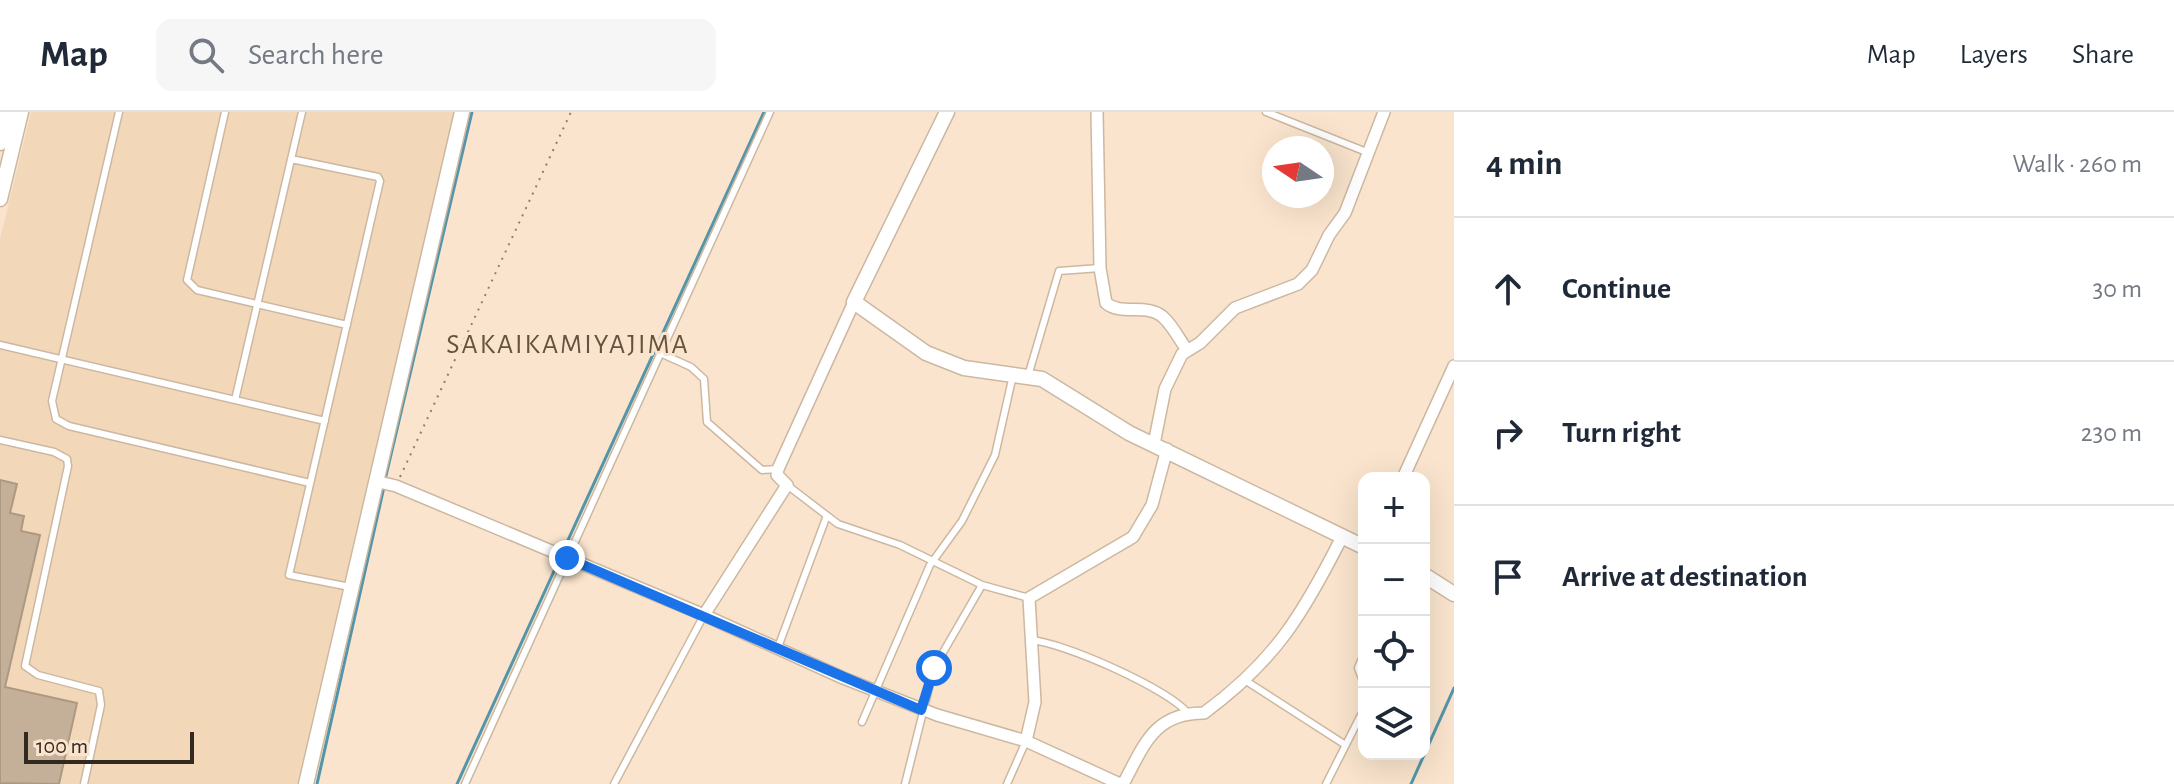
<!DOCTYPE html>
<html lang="en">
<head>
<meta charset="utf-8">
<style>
	:root { --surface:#fff; --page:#f6f6f7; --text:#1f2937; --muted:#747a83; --line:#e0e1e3 }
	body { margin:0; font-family:"Alegreya Sans",sans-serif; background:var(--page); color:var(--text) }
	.controls { position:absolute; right:24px; bottom:24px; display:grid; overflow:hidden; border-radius:16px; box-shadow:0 8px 32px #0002 }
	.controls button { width:72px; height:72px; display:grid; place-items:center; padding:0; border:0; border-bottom:2px solid var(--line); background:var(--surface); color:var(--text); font:40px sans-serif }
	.compass { position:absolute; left:1262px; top:24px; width:72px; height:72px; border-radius:50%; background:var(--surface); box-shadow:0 8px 32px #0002; rotate:283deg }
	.scale { position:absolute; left:24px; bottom:20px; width:170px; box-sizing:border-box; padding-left:8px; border:4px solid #322a21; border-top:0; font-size:22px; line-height:28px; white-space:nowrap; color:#322a21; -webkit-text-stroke:6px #fae4cd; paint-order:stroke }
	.stop { position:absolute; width:24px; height:24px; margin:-18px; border:6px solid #1a73e8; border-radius:50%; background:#fff }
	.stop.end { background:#1a73e8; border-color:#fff; box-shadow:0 2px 8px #0008 }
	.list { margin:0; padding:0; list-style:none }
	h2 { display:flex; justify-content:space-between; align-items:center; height:104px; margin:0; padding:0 32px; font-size:34px }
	h2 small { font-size:26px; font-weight:400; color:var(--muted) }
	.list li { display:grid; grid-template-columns:52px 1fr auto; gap:24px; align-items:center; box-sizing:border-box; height:144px; padding:0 32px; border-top:2px solid var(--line) }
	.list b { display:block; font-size:30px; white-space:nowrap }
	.list em { font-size:26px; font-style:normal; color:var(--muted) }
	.icon { flex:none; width:44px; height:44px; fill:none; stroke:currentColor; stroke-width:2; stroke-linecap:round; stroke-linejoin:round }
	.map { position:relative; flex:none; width:1454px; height:672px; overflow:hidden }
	header { display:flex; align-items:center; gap:48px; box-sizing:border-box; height:112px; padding:0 40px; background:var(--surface); border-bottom:2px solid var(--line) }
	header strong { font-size:38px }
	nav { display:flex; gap:44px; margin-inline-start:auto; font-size:28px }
	.search { width:560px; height:72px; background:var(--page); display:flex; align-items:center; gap:20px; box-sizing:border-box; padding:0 28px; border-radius:16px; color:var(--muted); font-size:30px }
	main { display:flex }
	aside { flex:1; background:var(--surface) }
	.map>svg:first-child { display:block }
	.built { fill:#f2d7b9 }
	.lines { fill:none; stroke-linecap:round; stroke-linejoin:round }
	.stream { stroke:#5495aa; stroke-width:3 }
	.building { fill:#c4b099; stroke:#ad9982; stroke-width:2 }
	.service-casing { stroke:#ccb8a1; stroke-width:9 }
	.minor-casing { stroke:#ccb8a1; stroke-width:14 }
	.tertiary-casing { stroke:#ccb8a1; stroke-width:17 }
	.path { stroke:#8e7f70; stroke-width:2; stroke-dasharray:2 6; stroke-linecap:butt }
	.service { stroke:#fff; stroke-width:6 }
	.minor { stroke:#fff; stroke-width:11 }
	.tertiary { stroke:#fff; stroke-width:14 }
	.route { stroke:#1a73e8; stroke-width:10 }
	.labels { text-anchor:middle; stroke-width:6; stroke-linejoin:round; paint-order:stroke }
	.quarter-label { font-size:28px; letter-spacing:2px; fill:#65533f; stroke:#fae4cd }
</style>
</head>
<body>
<header>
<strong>Map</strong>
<div class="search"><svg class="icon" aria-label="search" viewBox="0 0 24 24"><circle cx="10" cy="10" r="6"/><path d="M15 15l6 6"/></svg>Search here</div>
<nav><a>Map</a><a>Layers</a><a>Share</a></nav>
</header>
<main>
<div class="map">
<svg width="1454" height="672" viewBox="0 0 1454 672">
	<rect width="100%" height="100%" fill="#fae4cd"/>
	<path class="built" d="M31 0H454L297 672H0V127Z"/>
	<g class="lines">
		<path class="stream" d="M385 368 472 0
			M563 439 764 0
			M317 672 384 375
			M457 672 560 446
			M1411 672 1454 576"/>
	</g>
	<path class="building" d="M0 368 17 372 10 401 24 404 21 419 40 423 5 575 77 591 59 672 0 671Z"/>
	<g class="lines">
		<g class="service-casing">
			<path id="service" d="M119 0 52 289 56 307 69 314 310 371
				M225 0 187 168 197 178 347 213
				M1266 0 1369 41
				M291 47 378 65 380 69 289 463 350 475
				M0 233 325 309
				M660 241 691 255 704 267 707 310 762 358 778 357
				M1028 264 1059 159 1100 156
				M235 288 302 0
				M0 328 54 340 67 347 68 354 25 554 38 563 99 579 101 593 84 672
				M787 373 838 412 900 433 982 473 1029 486
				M1031 528C1065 531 1166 576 1188 601
				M777 538 826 406
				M1364 542 1358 556 1364 572
				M1243 567 1344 632
				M862 610 930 453 962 409 995 343 1013 263
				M465 672 770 0
				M614 672 704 503
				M905 672 934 556 982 473
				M1007 672 1026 629
				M1326 672 1364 597"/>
		</g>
		<g class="minor-casing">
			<path id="minor" d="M1097 0 1100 156 1106 191C1121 204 1147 191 1163 205 1173 214 1179 227 1187 238
				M1154 332 1165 277 1182 242 1200 231 1235 196 1298 172 1312 158 1329 123 1345 101 1384 0
				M1403 366 1454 254
				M375 369 396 374 704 503 843 566 937 603 1026 629 1120 672
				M704 503 787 373 777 363 778 357 854 190
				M1026 629 1035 590 1029 486 1133 425 1152 393 1167 337
				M1123 672C1144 634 1153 601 1204 601 1275 549 1303 502 1342 425"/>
		</g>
		<g class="tertiary-casing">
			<path id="tertiary" d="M947 0 854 190 926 241 964 256 1042 267 1129 321 1364 435
				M0 31 7 0
				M0 87 21 0
				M1424 463 1454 482
				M306 672 462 0"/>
		</g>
		<path class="path" d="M400 365 571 0"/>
		<use href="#service" class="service"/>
		<use href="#minor" class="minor"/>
		<use href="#tertiary" class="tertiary"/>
	</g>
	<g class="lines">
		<path class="route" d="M567 446 921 598 934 556"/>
	</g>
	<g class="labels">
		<g class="quarter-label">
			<text x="568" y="241">SAKAIKAMIYAJIMA</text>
		</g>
	</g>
</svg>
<div class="controls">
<button>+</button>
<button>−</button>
<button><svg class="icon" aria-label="locate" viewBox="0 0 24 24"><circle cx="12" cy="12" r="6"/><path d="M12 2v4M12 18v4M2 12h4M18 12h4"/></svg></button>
<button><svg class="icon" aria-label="layers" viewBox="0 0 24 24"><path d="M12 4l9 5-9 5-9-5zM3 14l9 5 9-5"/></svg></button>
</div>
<svg class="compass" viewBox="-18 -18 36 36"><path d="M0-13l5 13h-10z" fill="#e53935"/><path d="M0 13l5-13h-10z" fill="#747a83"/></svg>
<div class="scale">100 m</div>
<div class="stop" style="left:934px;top:556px"></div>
<div class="stop end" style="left:567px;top:446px"></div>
</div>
<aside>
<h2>4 min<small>Walk · 260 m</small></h2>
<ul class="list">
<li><svg class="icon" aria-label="ahead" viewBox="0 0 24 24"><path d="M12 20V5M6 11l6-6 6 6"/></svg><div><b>Continue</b></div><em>30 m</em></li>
<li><svg class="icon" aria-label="right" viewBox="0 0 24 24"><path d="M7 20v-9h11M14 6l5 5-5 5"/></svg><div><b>Turn right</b></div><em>230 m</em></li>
<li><svg class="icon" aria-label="arrive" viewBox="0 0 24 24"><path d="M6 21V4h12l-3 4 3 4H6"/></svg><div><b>Arrive at destination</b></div></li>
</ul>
</aside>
</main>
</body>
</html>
